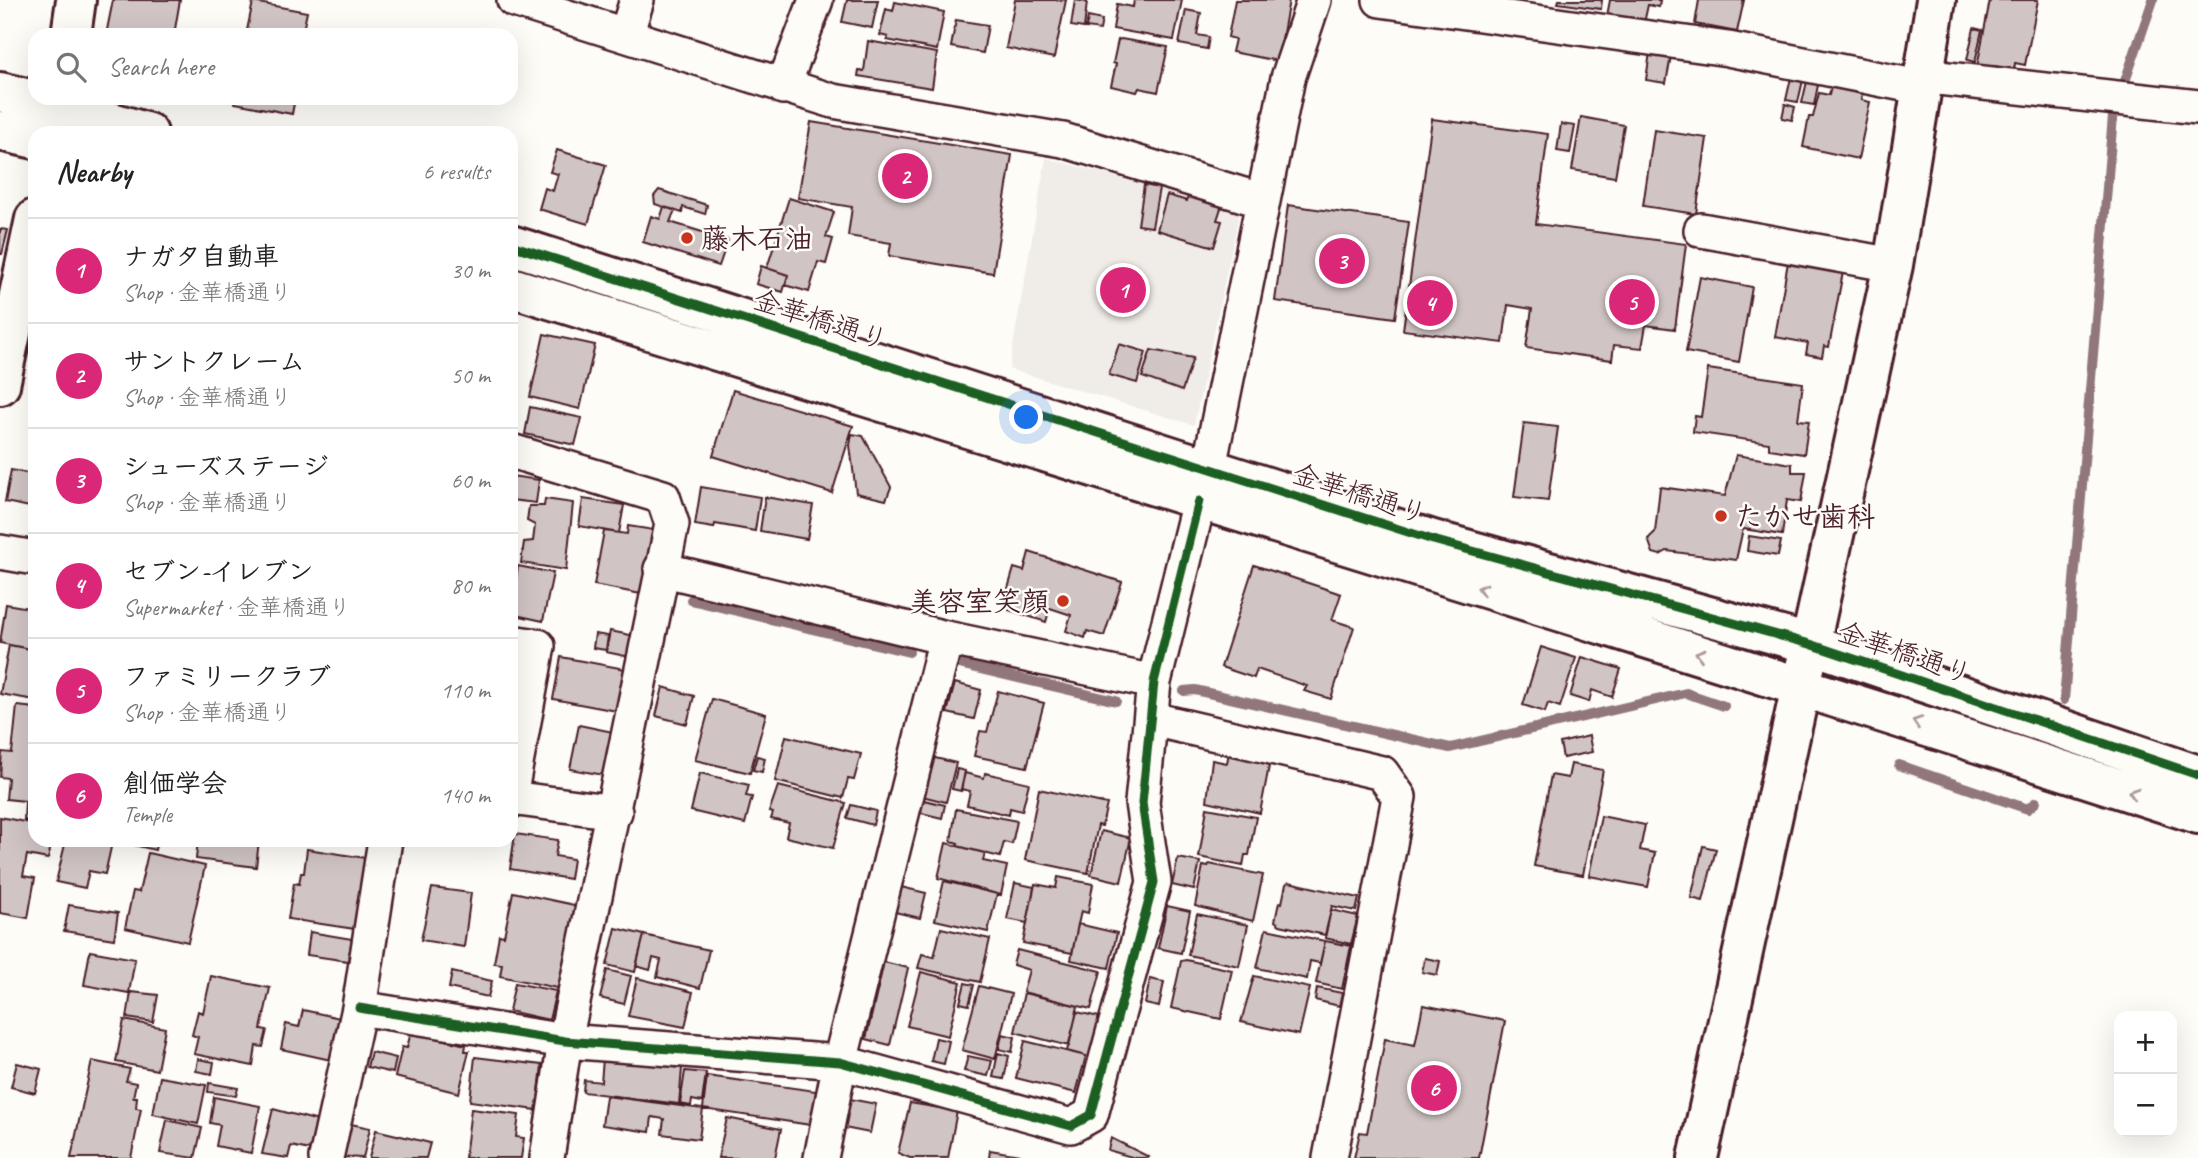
<!DOCTYPE html>
<html lang="en">
<head>
<meta charset="utf-8">
<style>
	:root { --surface:#fff; --page:#f2f2f2; --text:#222; --muted:#767676; --line:#e0e0e0; --accent:#db2777 }
	body { margin:0; font-family:Caveat,"Klee One",sans-serif; background:var(--page); color:var(--text) }
	.controls { position:absolute; right:21px; bottom:21px; display:grid; overflow:hidden; border-radius:14px; box-shadow:0 7px 28px #0002 }
	.controls button { width:63px; height:63px; display:grid; place-items:center; padding:0; border:0; border-bottom:2px solid var(--line); background:var(--surface); color:var(--text); font:35px sans-serif }
	.you { position:absolute; left:1027px; top:418px; width:24px; height:24px; margin:-18px; border:5px solid #fff; border-radius:50%; background:#1a73e8; box-shadow:0 0 0 10px #1a73e833 }
	.badge { display:grid; place-items:center; width:46px; height:46px; border-radius:50%; background:var(--accent); color:#fff; font-size:23px; font-weight:700 }
	.pin { position:absolute; translate:-50% -50%; border:4px solid #fff; box-shadow:0 2px 7px #0006 }
	.list { margin:0; padding:0; list-style:none }
	h2 { display:flex; justify-content:space-between; align-items:center; height:91px; margin:0; padding:0 28px; font-size:30px }
	h2 small { font-size:23px; font-weight:400; color:var(--muted) }
	.list li { display:grid; grid-template-columns:46px 1fr auto; gap:21px; align-items:center; box-sizing:border-box; height:105px; padding:0 28px; border-top:2px solid var(--line) }
	.list b { display:block; font-size:26px; white-space:nowrap }
	.list p { margin:0; font-size:23px; white-space:nowrap; color:var(--muted) }
	.list em { font-size:23px; font-style:normal; color:var(--muted) }
	.icon { flex:none; width:38px; height:38px; fill:none; stroke:currentColor; stroke-width:2; stroke-linecap:round; stroke-linejoin:round }
	.map { position:relative; flex:none; width:2198px; height:1158px; overflow:hidden }
	.search { position:absolute; background:var(--surface); box-shadow:0 7px 28px #0002; left:28px; top:28px; width:490px; height:77px; display:flex; align-items:center; gap:18px; box-sizing:border-box; padding:0 24px; border-radius:21px; color:var(--muted); font-size:26px }
	.panel { position:absolute; background:var(--surface); box-shadow:0 7px 28px #0002; left:28px; top:126px; width:490px; height:721px; border-radius:21px }
	.map>svg:first-child { display:block }
	.built { fill:#f0ece8 }
	.lines { fill:none; stroke-linecap:round; stroke-linejoin:round }
	.stream { stroke:#91777b; stroke-width:10 }
	.building { fill:#d0c5c4; stroke:#4a1f2b; stroke-width:2 }
	.minor-casing { stroke:#4a1f2b; stroke-width:38 }
	.tertiary-casing { stroke:#4a1f2b; stroke-width:44 }
	.primary-casing { stroke:#4a1f2b; stroke-width:44 }
	.minor { stroke:#fdfcf7; stroke-width:33 }
	.tertiary { stroke:#fdfcf7; stroke-width:38 }
	.primary { stroke:#fdfcf7; stroke-width:38 }
	.cycleway-casing { stroke:#fdfcf7; stroke-width:13 }
	.cycleway { stroke:#1b5e20; stroke-width:9 }
	.oneway { stroke:#ac999b }
	.poi-dot { fill:#c8321e; stroke:#fdfcf7; stroke-width:2.5 }
	.labels { text-anchor:middle; stroke-width:5; stroke-linejoin:round; paint-order:stroke }
	.poi-label { font-size:28px; font-weight:bold; fill:#4a1f2b; stroke:#fdfcf7; text-anchor:start }
	.street-label { font-size:28px; fill:#4a1f2b; stroke:#fdfcf7 }
</style>
</head>
<body>
<div class="map">
<svg width="2198" height="1158" viewBox="0 0 2198 1158">
	<rect width="100%" height="100%" fill="#fdfcf7"/>
	<filter id="ink" filterUnits="userSpaceOnUse"><feTurbulence type="fractalNoise" baseFrequency=".0143" numOctaves="2"/><feDisplacementMap in="SourceGraphic" scale="14" xChannelSelector="R" yChannelSelector="G"/><feConvolveMatrix kernelMatrix="1 2 1 2 8 2 1 2 1" color-interpolation-filters="sRGB"/></filter>
	<g filter="url(#ink)">
		<path class="built" d="M1046 158 1240 210 1194 425 1009 369Z"/>
		<g class="lines">
			<path class="stream" d="M691 600 909 652
				M959 664 1116 701
				M1184 691 1195 690 1450 748 1686 693 1724 706
				M2064 700 2113 116 2153 0
				M1899 765 2028 809 2036 802"/>
		</g>
		<path class="building" d="M113 0H180L174 35H106Z
			M847 0H878L872 28 842 22Z
			M1015 0H1066L1054 58 1006 48Z
			M1075 0 1087 2 1084 28 1071 26Z
			M1134 0H1182L1174 40 1113 29 1117 4 1133 7Z
			M1235 0H1289L1278 61 1232 52 1235 39 1228 37Z
			M1559 0H1602L1601 9 1558 3Z
			M1610 0H1660L1659 7 1648 5 1644 23 1607 16Z
			M1699 0H1744L1737 32 1695 24Z
			M1990 0H2038L2025 65 2015 63 2014 70 1994 66 1993 70 1977 67Z
			M253 2 307 12 302 35H246Z
			M895 2 944 12 937 50 887 40 888 37 880 35 886 9 893 11Z
			M1186 10 1201 13 1197 35 1209 37 1207 49 1179 44Z
			M1088 17 1102 20 1100 30 1086 28Z
			M956 20 988 25 983 53 951 47Z
			M1974 28 1982 30 1975 62 1967 60Z
			M1121 39 1168 47 1158 92 1139 88 1137 92 1111 86 1116 64 1113 63 1118 40Z
			M868 41 937 53 932 88 858 76 859 70 864 71Z
			M1650 52 1671 56 1666 83 1646 80Z
			M1808 77 1819 80 1814 105 1802 103Z
			M1791 78 1803 80 1798 102 1786 100Z
			M1831 87 1862 94 1861 100 1870 102 1858 159 1803 147 1809 117H1813L1819 93 1829 95Z
			M236 98H295L292 114 235 103Z
			M1785 104 1795 107 1792 120 1782 118Z
			M1581 117 1624 125 1615 177 1572 170Z
			M1432 119 1548 134 1536 224 1686 244 1675 329 1646 325 1642 348 1614 345 1612 360 1526 348 1532 309 1508 305 1503 343 1403 330Z
			M811 122 1012 155 993 273 889 256 891 243 848 236 852 207 798 198Z
			M1561 124 1575 126 1570 153 1557 151Z
			M1654 130 1707 138 1696 214 1643 206Z
			M557 150 606 165 588 224 539 209 545 188 553 191 558 174 550 172Z
			M1144 185 1159 188 1152 227 1138 225Z
			M659 190 707 205 705 214 683 207 682 213 655 204 654 196Z
			M1167 195 1187 201 1188 195 1222 205 1217 220 1222 221 1214 247 1157 230Z
			M789 198 834 212 826 237 833 239 826 264 818 262 809 292 785 285 788 275 767 268Z
			M1288 205 1409 222 1395 318 1275 301Z
			M664 207 675 210 670 222 728 240 719 266 643 242 651 216 660 219Z
			M0 229 8 230 2 254H0Z
			M1788 262 1843 272 1829 347 1824 346 1822 357 1806 354 1808 343 1775 337Z
			M761 266 788 275 783 292 756 284Z
			M1700 277 1752 287 1739 362 1686 352Z
			M544 334 595 345 580 409 530 397Z
			M1119 344 1146 352 1137 383 1109 375Z
			M1151 350 1193 358 1182 391 1142 377Z
			M1708 369 1803 383 1798 420 1809 421 1804 454 1769 449V443L1693 432 1695 416 1701 417Z
			M733 390 853 426 832 493 713 456Z
			M530 407 582 418 575 445 525 434Z
			M1524 423 1558 427 1548 501 1514 497Z
			M852 434 863 436 891 487 886 500 856 493 850 445Z
			M1736 455 1792 464V472H1806L1801 502 1787 500 1782 535 1743 529 1736 560 1667 551 1660 555 1653 553 1648 539 1655 532 1660 487 1725 496Z
			M11 470 35 475V508L5 502Z
			M511 476 539 480 536 503 511 500Z
			M701 487 760 497 755 531 715 524 714 528 695 525Z
			M765 497 813 505 807 539 760 531Z
			M545 499 573 503 566 570 521 563 524 542 533 541 535 525 527 521 529 506H544Z
			M583 499 624 505 619 533 579 526Z
			M628 526 654 530 641 594 594 585 604 531 627 534Z
			M1749 536 1781 541 1778 556 1747 551Z
			M1029 552 1122 582 1104 636 1087 631 1085 638 1066 631 1071 615 1050 608 1046 622 1009 610 1014 595 1007 592 1014 568 1024 571Z
			M1254 565 1341 594 1332 620 1354 627 1331 699 1304 691 1307 686 1257 669 1254 678 1221 667Z
			M518 566 553 573 543 621 511 614Z
			M6 604 35 609V650L0 643Z
			M610 631 635 636 630 657 606 652Z
			M595 634 608 636 606 650 593 648Z
			M9 645 35 650V700L0 694Z
			M1541 647 1576 658 1560 707 1548 703 1545 712 1523 705Z
			M561 657 625 669 617 711 553 699Z
			M1582 657 1621 669 1612 697 1592 690 1589 702 1570 696Z
			M955 683 981 690 974 719 947 713Z
			M663 687 694 696 687 724 656 716Z
			M998 691 1044 703 1027 767 974 756 980 731 987 732Z
			M712 699 766 714 750 773 695 760Z
			M17 706 35 708V821L24 820 25 801 6 799 8 778 0 777 2 752 12 753Z
			M579 725 613 732 604 775 570 769Z
			M786 736 861 754 854 780 848 779 843 798 775 781Z
			M1589 736 1592 752 1563 758 1560 743Z
			M1229 752 1270 761 1260 813 1207 801 1212 760 1227 763Z
			M757 756 765 758 762 772 753 770Z
			M931 757 956 763 946 802 922 796Z
			M1571 764 1603 770 1583 875 1534 866 1551 775 1568 778Z
			M957 769 965 771 961 791 952 789Z
			M700 773 749 785 746 796 752 797 745 824 691 811Z
			M965 773 984 778 985 773 1029 783 1022 811 1010 808 1009 815 967 805 970 791 961 789Z
			M778 786 846 803 833 848 786 837 789 823 771 819 773 813 769 812Z
			M1039 789 1107 804 1102 826 1098 825 1088 873 1025 860Z
			M920 799 945 805 942 818 917 812Z
			M851 805 876 811 873 825 847 818Z
			M1207 808 1256 817 1249 855H1245L1243 866 1199 857Z
			M956 809 1017 821 1012 844 1004 842 1000 857 957 846 958 843 951 841Z
			M1601 816 1645 825 1640 850 1655 853 1648 887 1589 876Z
			M0 817 35 824V840H52L48 859 27 855 23 876 35 878 28 918 0 913Z
			M1101 831 1131 838 1121 882 1091 875Z
			M515 834 558 840 555 856 573 859 570 879 510 869Z
			M66 840 112 843 105 874 89 871 85 888 56 882Z
			M113 840H157L155 850Z
			M198 840H259L256 867 196 859Z
			M946 843 985 853 983 861 1007 866 1001 895 938 878Z
			M1703 846 1716 849 1703 901 1691 898Z
			M307 849 366 858 355 929 288 919 294 883 299 884 301 873H304Z
			M148 853 205 866 188 942 125 928 133 891 139 892Z
			M1178 858 1200 862 1194 890 1172 885Z
			M1209 864 1263 875 1253 921 1195 906 1203 866 1208 867Z
			M1058 877 1093 884 1088 913 1081 911 1072 953 1023 943 1035 884 1056 888Z
			M944 881 997 894 988 932 935 920Z
			M1289 882 1359 898 1356 911 1332 906 1325 935 1280 925 1275 921 1279 902 1282 903 1286 884Z
			M1015 883 1034 887 1027 923 1007 919Z
			M901 887 926 893 920 918 895 912Z
			M432 888 471 893 464 947 421 940Z
			M513 892 579 906 562 989 500 976 502 964 494 963 499 935 504 936Z
			M69 905 118 913 114 939 64 931Z
			M1167 906 1190 911 1181 953 1158 948Z
			M1331 910 1358 916 1351 944 1325 938Z
			M1197 914 1248 925 1239 966 1188 955Z
			M1078 924 1117 933 1109 968 1071 960Z
			M616 928 644 935 635 972 607 965Z
			M941 928 990 939 980 982 918 968 922 954 934 957Z
			M1266 929 1325 941 1320 963 1310 961 1307 979 1257 968Z
			M310 932 352 939 348 961 307 955Z
			M644 935 709 950 700 988 657 977 661 960 653 958 650 970 636 966Z
			M1325 941 1351 946 1342 989 1316 983Z
			M1017 950 1101 971 1091 1009 1023 992 1029 970 1013 965Z
			M90 951 135 959 129 993 84 985Z
			M1425 958 1440 961 1437 975 1422 972Z
			M1186 960 1232 970 1221 1019 1171 1008 1181 961Z
			M884 962 908 968 890 1045 866 1039Z
			M607 970 631 976 624 1004 600 998Z
			M452 972 492 981 488 997 449 988Z
			M921 972 961 982 948 1036 907 1026Z
			M211 976 270 988 261 1029 267 1030 263 1047 256 1046 253 1066 194 1054 198 1037 192 1035 198 1011 203 1013Z
			M1254 976 1310 988 1299 1035 1241 1022Z
			M637 978 693 992 685 1027 628 1016Z
			M1150 979 1164 982 1159 1007 1145 1004Z
			M515 983 556 991 549 1020 509 1011Z
			M965 983 974 985 969 1005 960 1003Z
			M979 986 1011 994 995 1059 962 1050Z
			M1317 988 1342 993 1339 1006 1315 1000Z
			M131 992 158 995 153 1022 127 1018Z
			M1024 993 1078 1006 1069 1046 1015 1032Z
			M1423 1005 1505 1021 1479 1158H1354L1360 1132 1367 1133 1385 1039 1415 1045Z
			M303 1010 340 1018 331 1060 281 1049 286 1024 299 1027Z
			M1077 1012 1099 1017 1087 1068 1083 1067 1086 1056 1067 1051Z
			M124 1020 165 1028 157 1070 116 1062Z
			M411 1032 466 1045 465 1051H469L459 1093 395 1077 402 1047 407 1048Z
			M1002 1034 1015 1037 1012 1052 999 1049Z
			M936 1038 949 1041 944 1064 931 1061Z
			M1025 1041 1086 1056 1076 1093 1016 1078Z
			M371 1052 396 1058 393 1073 367 1067Z
			M998 1053 1009 1056 1004 1079 993 1077Z
			M968 1056 992 1061 988 1076 964 1071Z
			M475 1057 542 1065 537 1110 470 1101Z
			M198 1059 214 1062 212 1074 196 1071Z
			M603 1059 682 1068 679 1104 583 1092 584 1080 601 1082Z
			M92 1061 130 1069 126 1081 136 1083 133 1097H137L136 1108 141 1109 131 1158H71Z
			M17 1063 41 1069 35 1093 11 1087Z
			M685 1071 706 1073 702 1102 692 1100 691 1106 680 1104Z
			M707 1076 816 1091 811 1125 703 1109Z
			M160 1077 206 1085 198 1124 153 1114Z
			M209 1083 238 1088 236 1096 208 1092Z
			M606 1096 703 1109 699 1139 662 1134 664 1119 652 1117 650 1132 602 1125Z
			M214 1097 260 1106 251 1153 216 1146 220 1125 210 1123Z
			M850 1099 876 1104 870 1133 844 1128Z
			M910 1103 957 1111 948 1158H910L898 1153Z
			M273 1109 322 1122 314 1151 291 1146 288 1158 262 1154Z
			M471 1109 519 1115 516 1137 524 1138 521 1158H465Z
			M727 1118 781 1129 775 1158H718Z
			M167 1120 202 1128 195 1158 160 1153Z
			M351 1124 370 1128 363 1158 342 1157Z
			M376 1130 430 1143 426 1158H369Z
			M1111 1138 1149 1157 1148 1158H1135L1108 1150Z
			M990 1150 1020 1155 1019 1158H989Z"/>
		<g class="lines">
			<g class="minor-casing">
				<path id="minor" d="M514 0 833 101 1063 140 1263 201
					M1380 0 1728 49 1919 87
					M626 35 637 0
					M1921 76 2198 107
					M783 87 816 0
					M1701 230 1893 265
					M511 451 663 497 672 524 565 1041 547 1158
					M1209 467 1288 78 1314 0
					M0 552 35 558
					M661 569 946 638 1154 682
					M511 642 538 646 511 791
					M1152 719 1382 773 1399 797 1330 1158
					M511 798 615 812
					M359 1008 565 1041 840 1062 1071 1126 1091 1115 1154 882 1142 803 1154 682 1199 501
					M326 1158 359 1008 385 840
					M821 1158 840 1062 946 638"/>
			</g>
			<g class="tertiary-casing">
				<path id="tertiary" d="M0 92 59 106 148 133
					M0 131 35 139
					M511 245 1433 540 1810 644 2198 775
					M511 287C1073 462 1638 632 2198 814
					M1698 1158 1893 265 1936 0"/>
			</g>
			<g class="primary-casing">
				<path id="primary" d="M71 35 76 0
					M53 133 60 98
					M0 385 35 219"/>
			</g>
			<use href="#minor" class="minor"/>
			<use href="#tertiary" class="tertiary"/>
			<use href="#primary" class="primary"/>
			<g class="cycleway-casing">
				<path id="cycleway" d="M511 245 1433 540 1810 644 2198 775
					M359 1008 565 1041 840 1062 1071 1126 1091 1115 1154 882 1142 803 1154 682 1199 501"/>
			</g>
			<use href="#cycleway" class="cycleway"/>
		</g>
		<defs><path id="oneway-chevron" d="M-2-3.5L2.5 0L-2 3.5" fill="none" stroke-width="1.6" stroke-linecap="round" stroke-linejoin="round" transform="scale(1.75)"/></defs>
		<g class="oneway">
			<use href="#oneway-chevron" transform="translate(1482 589) rotate(-163)"/>
			<use href="#oneway-chevron" transform="translate(1700 654) rotate(-163)"/>
			<use href="#oneway-chevron" transform="translate(1917 722) rotate(-162)"/>
			<use href="#oneway-chevron" transform="translate(2133 793) rotate(-162)"/>
		</g>
	</g>
	<g class="poi-dot">
		<circle cx="687" cy="238" r="7"/>
		<circle cx="1721" cy="516" r="7"/>
		<circle cx="1063" cy="601" r="7"/>
	</g>
	<g class="labels">
		<g class="poi-label">
			<text x="701" y="248">藤木石油</text>
			<text x="1735" y="526">たかせ歯科</text>
			<text x="1049" y="611" text-anchor="end">美容室笑顔</text>
		</g>
		<g class="street-label">
			<text transform="translate(821 319) rotate(18)" y="10">金華橋通り</text>
			<text transform="translate(1360 493) rotate(18)" y="10">金華橋通り</text>
			<text transform="translate(1905 652) rotate(19)" y="10">金華橋通り</text>
		</g>
	</g>
</svg>
<div class="controls">
<button>+</button>
<button>−</button>
</div>
<div class="you"></div>
<div class="pin badge" style="left:1123px;top:290px">1</div>
<div class="pin badge" style="left:905px;top:176px">2</div>
<div class="pin badge" style="left:1342px;top:261px">3</div>
<div class="pin badge" style="left:1430px;top:303px">4</div>
<div class="pin badge" style="left:1632px;top:302px">5</div>
<div class="pin badge" style="left:1434px;top:1088px">6</div>
<div class="search"><svg class="icon" aria-label="search" viewBox="0 0 24 24"><circle cx="10" cy="10" r="6"/><path d="M15 15l6 6"/></svg>Search here</div>
<section class="panel">
<h2>Nearby<small>6 results</small></h2>
<ul class="list">
<li><span class="badge">1</span><div><b>ナガタ自動車</b><p>Shop · 金華橋通り</p></div><em>30 m</em></li>
<li><span class="badge">2</span><div><b>サントクレーム</b><p>Shop · 金華橋通り</p></div><em>50 m</em></li>
<li><span class="badge">3</span><div><b>シューズステージ</b><p>Shop · 金華橋通り</p></div><em>60 m</em></li>
<li><span class="badge">4</span><div><b>セブン-イレブン</b><p>Supermarket · 金華橋通り</p></div><em>80 m</em></li>
<li><span class="badge">5</span><div><b>ファミリークラブ</b><p>Shop · 金華橋通り</p></div><em>110 m</em></li>
<li><span class="badge">6</span><div><b>創価学会</b><p>Temple</p></div><em>140 m</em></li>
</ul>
</section>
</div>
</body>
</html>
